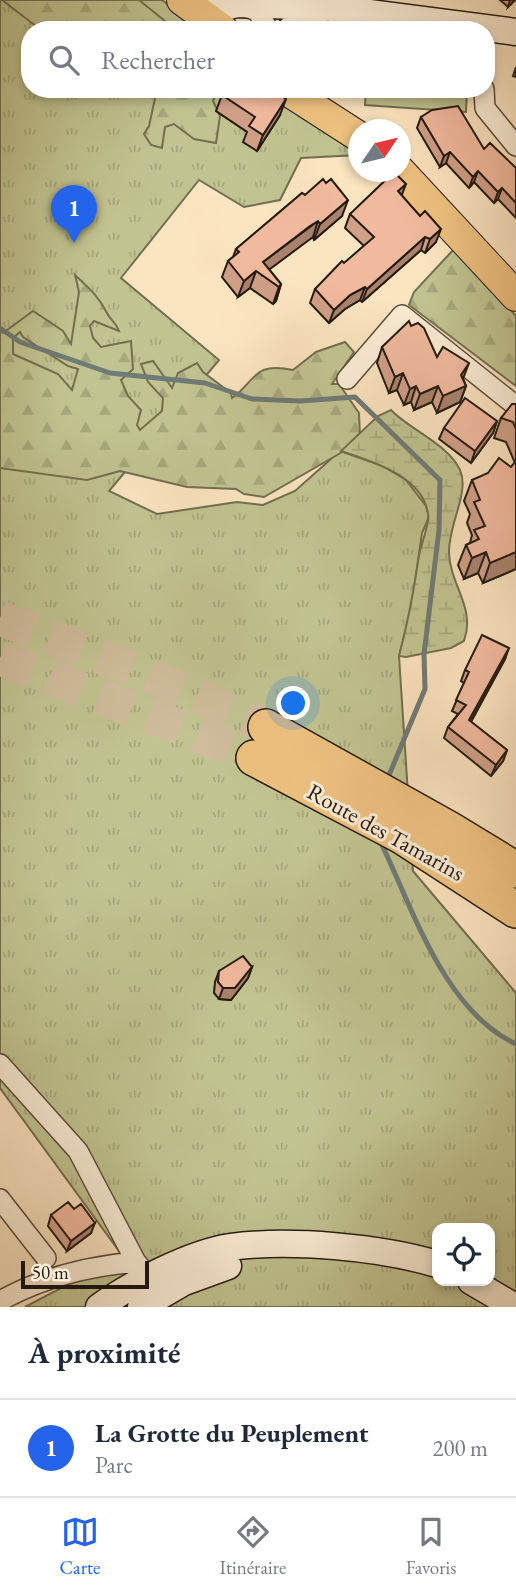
<!DOCTYPE html>
<html lang="fr">
<head>
<meta charset="utf-8">
<style>
	:root { --surface:#fff; --page:#f2f2f3; --text:#1f2937; --muted:#747a83; --line:#e0e1e3; --accent:#2563eb }
	body { margin:0; font-family:"EB Garamond",serif; background:var(--page); color:var(--text) }
	.controls { position:absolute; right:21px; bottom:21px; display:grid; overflow:hidden; border-radius:14px; box-shadow:0 4px 10px #0003 }
	.controls button { width:63px; height:63px; display:grid; place-items:center; padding:0; border:0; border-bottom:2px solid var(--line); background:var(--surface); color:var(--text); font:35px sans-serif }
	.compass { position:absolute; left:348px; top:119px; width:63px; height:63px; border-radius:50%; background:var(--surface); box-shadow:0 4px 10px #0003; rotate:55deg }
	.scale { position:absolute; left:21px; bottom:18px; width:128px; box-sizing:border-box; padding-left:7px; border:4px solid #251a0f; border-top:0; font-size:19px; line-height:24px; white-space:nowrap; color:#251a0f; -webkit-text-stroke:5px #fcedd6; paint-order:stroke }
	.you { position:absolute; left:294px; top:704px; width:24px; height:24px; margin:-18px; border:5px solid #fff; border-radius:50%; background:#1a73e8; box-shadow:0 0 0 10px #1a73e833 }
	.badge { display:grid; place-items:center; width:46px; height:46px; border-radius:50%; background:var(--accent); color:#fff; font-size:23px; font-weight:700 }
	.pin { position:absolute; translate:-50% -58px; filter:drop-shadow(0 2px 4px #0008) }
	.pin::after { content:''; position:absolute; top:37px; width:24px; height:21px; background:inherit; clip-path:polygon(0 0,100% 0,50% 100%) }
	.list { margin:0; padding:0; list-style:none }
	h2 { display:flex; justify-content:space-between; align-items:center; height:91px; margin:0; padding:0 28px; font-size:30px }
	h2 small { font-size:23px; font-weight:400; color:var(--muted) }
	.list li { display:grid; grid-template-columns:46px 1fr auto; gap:21px; align-items:center; box-sizing:border-box; height:98px; padding:0 28px; border-top:2px solid var(--line) }
	.list b { display:block; font-size:26px; white-space:nowrap }
	.list p { margin:0; font-size:23px; white-space:nowrap; color:var(--muted) }
	.list em { font-size:23px; font-style:normal; color:var(--muted) }
	.icon { flex:none; width:38px; height:38px; fill:none; stroke:currentColor; stroke-width:2; stroke-linecap:round; stroke-linejoin:round }
	.map { position:relative; flex:none; width:516px; height:1307px; overflow:hidden }
	.search { position:absolute; background:var(--surface); box-shadow:0 4px 10px #0003; left:21px; right:21px; top:21px; height:77px; display:flex; align-items:center; gap:18px; box-sizing:border-box; padding:0 24px; border-radius:28px; color:var(--muted); font-size:26px }
	.sheet { height:189px; background:var(--surface) }
	nav { display:flex; justify-content:space-around; align-items:center; box-sizing:border-box; height:98px; border-top:2px solid var(--line); background:var(--surface); font-size:19px; color:var(--muted) }
	nav a { display:grid; justify-items:center; gap:4px }
	nav .on { color:var(--accent) }
	.map>svg:first-child { display:block }
	.grass { fill:url(#grass-tufts); stroke:#736f50; stroke-width:2; fill-rule:evenodd }
	.forest { fill:url(#forest-firs); stroke:#736f50; stroke-width:2; fill-rule:evenodd }
	.wetland { fill:url(#wetland-marsh); stroke:#736f50; stroke-width:2 }
	.pitch { fill:#c1c491; stroke:#736f50; stroke-width:2 }
	.lines { fill:none; stroke-linecap:round; stroke-linejoin:round }
	.stream { stroke:#6f7b76; stroke-width:5 }
	.highway-tunnel { stroke:#d0bc9d; stroke-width:35; stroke-dasharray:35 18; stroke-linecap:butt }
	.street-casing { stroke:#5a4c3b; stroke-width:22 }
	.secondary-casing { stroke:#251a0f; stroke-width:29 }
	.primary-casing { stroke:#251a0f; stroke-width:32 }
	.highway-casing { stroke:#251a0f; stroke-width:38 }
	.street { stroke:#fcedd6; stroke-width:19 }
	.secondary { stroke:#fcedd6; stroke-width:26 }
	.primary { stroke:#eec280; stroke-width:30 }
	.highway { stroke:#eec280; stroke-width:35 }
	.wall { fill:#cf9f87; stroke:#251a0f; stroke-width:2 }
	.shaded-wall { fill:#a9826e; stroke:#251a0f; stroke-width:2 }
	.building { fill:#f1b99d; stroke:#251a0f; stroke-width:2 }
	.labels { text-anchor:middle; stroke-width:6; stroke-linejoin:round; paint-order:stroke }
	.street-label { font-size:23px; fill:#251a0f; stroke:#fcedd6 }
</style>
</head>
<body>
<div class="map">
<svg width="516" height="1307" viewBox="0 0 516 1307">
	<defs>
		<pattern id="grass-tufts" width="24" height="20" patternUnits="userSpaceOnUse" patternTransform="scale(1.75)"><rect width="24" height="20" fill="#c1c491"/><path d="M3 7l-1-3M5 7V3M7 7l1-3M15 17l-1-3M17 17v-4M19 17l1-3" fill="none" stroke="#a6a87c"/></pattern>
		<pattern id="forest-firs" width="22" height="20" patternUnits="userSpaceOnUse" patternTransform="scale(1.75)"><rect width="22" height="20" fill="#c1c491"/><path d="M5 1l3.5 6h-7zM16 11l3.5 6h-7z" fill="#a6a87c"/></pattern>
		<pattern id="wetland-marsh" width="20" height="14" patternUnits="userSpaceOnUse" patternTransform="scale(1.75)"><rect width="20" height="14" fill="#c1c491"/><path d="M1 5h8M5 5V1M11 12h8M15 12V8" fill="none" stroke="#a6a87c"/></pattern>
	</defs>
	<rect width="100%" height="100%" fill="#fbe4c0"/>
	<filter id="stains"><feTurbulence type="fractalNoise" baseFrequency=".00286" numOctaves="4"/><feColorMatrix values="0 0 0 0 .2 0 0 0 0 .09 0 0 0 0 .02 0 0 0 .5 -.17"/></filter>
	<radialGradient id="worn" r=".72"><stop offset=".6" stop-color="#630" stop-opacity="0"/><stop offset="1" stop-color="#630" stop-opacity=".3"/></radialGradient>
	<path class="grass" d="M0 0H162L203 30H30V89H282L358 136V155L301 158 280 200 244 207 199 180 121 278 219 360 109 491 157 514 237 502 263 505 295 491 340 451 383 466 406 480 426 506 429 517 422 533 411 611 399 656 413 871 516 993V1307H25L88 1274 132 1269 0 1088ZM437 1228H490V1281H437Z"/>
	<path class="forest" d="M2 0H139L176 30H41Z
		M157 89H218L213 101 220 116 216 143 194 139 174 124 165 127 162 148 151 145 144 134 149 126Z
		M455 248 516 316V386L409 305 414 292Z
		M75 275C89 288 99 297 107 313 110 320 116 322 119 331L94 321 90 326 93 338 101 347 131 341 133 369 121 380 128 396 141 410 137 425 140 430 162 411 163 398 148 382 141 364 153 361 172 388 178 373 197 363 203 372 231 393 232 398C257 380 252 362 293 370L316 352 345 342 354 352 332 384H339L359 413 360 436 344 451 264 497 244 494 236 489 187 487 120 471 87 480 0 468V330L3 333 33 311 63 331 71 344 79 292ZM20 332 23 337 68 366 78 369 72 390 58 374 13 354V338Z"/>
	<path class="wetland" d="M391 410C410 430 448 444 460 470 470 492 448 525 449 553 450 585 476 608 464 641L451 648 406 657 399 656C408 622 414 590 419 555 421 545 430 522 428 514 423 476 371 461 341 451L378 416Z"/>
	<path class="pitch" d="M366 89H467L466 112 365 105Z"/>
	<g class="lines">
		<path class="stream" d="M0 328 20 342 110 373 205 383 252 399 300 401 355 397 440 480 439 530 424 654 425 689 387 780
			M382 838V845C414 912 445 1011 516 1044"/>
		<path class="highway-tunnel" d="M0 618 144 673 266 727
			M0 658 182 728 254 758"/>
		<g class="street-casing">
			<path id="street" d="M243 6 257 11 269 30
				M484 89 485 108 516 146
				M347 379 402 315 516 406
				M0 1064 78 1151 136 1262
				M0 1199 46 1258
				M0 1301C41 1278 90 1266 136 1262L142 1269"/>
		</g>
		<g class="secondary-casing">
			<path id="secondary" d="M200 13 237 4 324 7 516 32
				M290 30 324 7
				M471 1281 515 1307
				M99 1307C131 1284 190 1253 230 1247 290 1239 380 1247 437 1264
				M141 1307 184 1282 228 1266"/>
		</g>
		<g class="primary-casing">
			<path id="primary" d="M182 0 223 30
				M285 89 358 136
				M400 171 516 296"/>
		</g>
		<g class="highway-casing">
			<path id="highway" d="M266 727 447 828 516 870
				M254 758 402 836 516 910"/>
		</g>
		<use href="#street" class="street"/>
		<use href="#secondary" class="secondary"/>
		<use href="#primary" class="primary"/>
		<use href="#highway" class="highway"/>
	</g>
	<path class="wall" d="M500 0H515L508 7Z
		M516 67V77L513 76Z
		M222 95 280 115 257 151 243 142 247 132 216 111Z
		M421 117 484 149 516 168V218L498 199 494 203 474 182 469 188 446 163 440 167 417 128Z
		M302 193 342 216 314 240 313 237 305 242 269 269 281 284 276 301 273 304 250 288 238 297 222 277 228 261 233 257 236 249Z
		M401 195 436 242 425 253 421 250 362 302 360 300 345 309 329 323 310 303 315 289 364 246 345 228 350 214Z
		M411 326 437 357 463 379 466 386 460 402 437 413 432 402 414 410 411 402 404 405 397 390 389 393 377 363 382 347Z
		M516 404V569L483 583 478 573 464 579 458 565 466 545 470 543 472 535 467 523 470 514 464 501 472 480 511 467 515 463 506 442 494 438 501 418Z
		M497 421 493 433 471 463 439 439 444 428Z
		M505 659 471 722 507 750 503 761 491 776 444 738 448 727 458 714 452 711 464 683 461 681 465 670Z
		M252 967 248 978 231 1000 219 999 214 993 215 982 219 971Z
		M51 1215 91 1233 67 1251 48 1226Z"/>
	<path class="shaded-wall" d="M510 0H515L508 7Z
		M286 99 280 115 257 151 263 135Z
		M450 152 446 163 440 167 444 156Z
		M478 171 474 182 469 188 473 177Z
		M406 184 401 197 398 191Z
		M502 188 498 199 494 203 498 192Z
		M348 200 342 216 314 240 320 224Z
		M318 221 313 237 262 275 263 262Z
		M441 229 436 242 425 253 430 239Z
		M425 237 421 250 362 302 367 289Z
		M256 271 250 288 238 297 244 281Z
		M281 284 276 301 273 304 279 287Z
		M365 287 360 300 345 309 329 323 334 310 350 295Z
		M469 363 463 379 466 386 460 402 437 413 443 396 461 375Z
		M403 373 397 390 389 393 395 377Z
		M416 386 411 402 404 405 410 389Z
		M438 386 432 402 414 410 420 394Z
		M497 421 493 433 471 463 475 451Z
		M486 552 478 573 464 579 472 558Z
		M516 552V569L483 583 490 563Z
		M509 648 505 659 465 732 469 720Z
		M507 750 503 761 491 776 496 765Z
		M252 967 248 978 231 1000 219 999 223 988Z
		M95 1223 91 1233 67 1251 71 1241Z"/>
	<path class="building" d="M226 89H272L286 99 263 135 249 126 255 117 222 95Z
		M458 106 484 149 490 143 516 168V203L502 188 498 192 478 171 473 177 450 152 444 156 421 117 432 110Z
		M394 172 406 184 398 191 420 216 425 211 441 229 430 239 425 237 367 289 365 287 350 295 334 310 315 289 342 261 344 263 374 237 350 214Z
		M323 179 326 183 331 179 348 200 320 224 318 221 310 226 263 262 281 284 279 287 256 271 244 281 228 261 239 252 236 249 302 193 305 195Z
		M409 321 411 326 418 323 424 328 437 357 443 347 469 363 461 375 466 386 443 396 438 386 420 394 416 386 410 389 403 373 395 377 382 347Z
		M465 398 497 421 475 451 444 428Z
		M512 404H516V429L513 422 501 418Z
		M499 458 511 467 516 461V552L490 563 486 552 472 558 466 545 479 539 474 530 485 526 474 502 480 500 472 480 488 473Z
		M482 635 509 648 469 720 507 750 496 765 448 727 466 705 456 700 469 672 465 670Z
		M243 956 252 967 235 988H223L218 982 219 971Z
		M68 1202 74 1209 81 1204 95 1223 71 1241 51 1215Z"/>
	<g class="labels">
		<g class="street-label">
			<text transform="translate(386 832) rotate(29)" y="8">Route des Tamarins</text>
		</g>
	</g>
	<rect width="100%" height="100%" filter="url(#stains)"/>
	<rect width="100%" height="100%" fill="url(#worn)"/>
</svg>
<div class="controls">
<button><svg class="icon" aria-label="locate" viewBox="0 0 24 24"><circle cx="12" cy="12" r="6"/><path d="M12 2v4M12 18v4M2 12h4M18 12h4"/></svg></button>
</div>
<svg class="compass" viewBox="-18 -18 36 36"><path d="M0-13l5 13h-10z" fill="#e53935"/><path d="M0 13l5-13h-10z" fill="#747a83"/></svg>
<div class="scale">50 m</div>
<div class="you"></div>
<div class="pin badge" style="left:74px;top:243px">1</div>
<div class="search"><svg class="icon" aria-label="search" viewBox="0 0 24 24"><circle cx="10" cy="10" r="6"/><path d="M15 15l6 6"/></svg>Rechercher</div>
</div>
<section class="sheet">
<h2>À proximité<small></small></h2>
<ul class="list">
<li><span class="badge">1</span><div><b>La Grotte du Peuplement</b><p>Parc</p></div><em>200 m</em></li>
</ul>
</section>
<nav>
<a class="on"><svg class="icon" aria-label="map" viewBox="0 0 24 24"><path d="M3 6l6-2 6 2 6-2v14l-6 2-6-2-6 2zM9 4v14M15 6v14"/></svg>Carte</a>
<a><svg class="icon" aria-label="directions" viewBox="0 0 24 24"><path d="M12 3l9 9-9 9-9-9zM9 14v-3h6M13 9l2 2-2 2"/></svg>Itinéraire</a>
<a><svg class="icon" aria-label="saved" viewBox="0 0 24 24"><path d="M7 4h10v16l-5-4-5 4z"/></svg>Favoris</a>
</nav>
</body>
</html>
